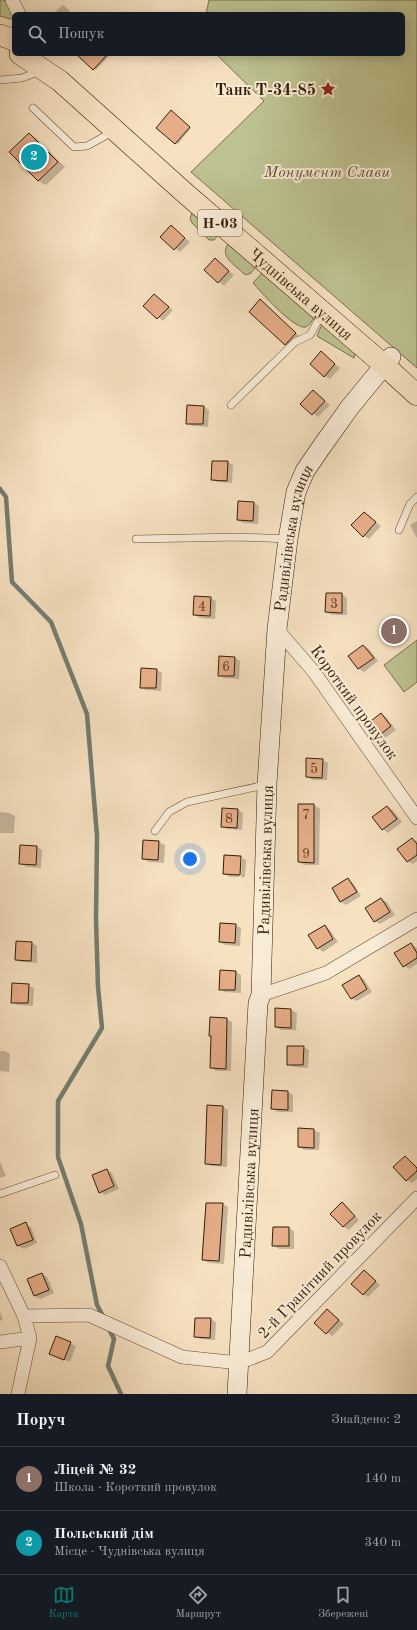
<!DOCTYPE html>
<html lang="uk">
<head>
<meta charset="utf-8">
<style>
	:root { --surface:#171b24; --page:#242831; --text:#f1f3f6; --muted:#9ea1a6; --line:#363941; --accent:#0f766e }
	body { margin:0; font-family:"Old Standard TT",serif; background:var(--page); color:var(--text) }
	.you { position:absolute; left:190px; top:859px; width:14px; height:14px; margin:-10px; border:3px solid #fff; border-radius:50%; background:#1a73e8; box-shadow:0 0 0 6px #1a73e833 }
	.badge { display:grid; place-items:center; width:26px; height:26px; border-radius:50%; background:var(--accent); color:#fff; font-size:13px; font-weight:700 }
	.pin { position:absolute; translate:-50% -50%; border:2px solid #fff; box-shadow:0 1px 4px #0006 }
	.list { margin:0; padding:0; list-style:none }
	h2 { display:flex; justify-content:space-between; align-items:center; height:52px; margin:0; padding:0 16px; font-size:17px }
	h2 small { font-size:13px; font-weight:400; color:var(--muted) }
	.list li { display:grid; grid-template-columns:26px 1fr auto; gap:12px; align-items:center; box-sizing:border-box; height:64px; padding:0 16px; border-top:1px solid var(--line) }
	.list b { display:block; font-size:15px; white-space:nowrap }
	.list p { margin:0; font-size:13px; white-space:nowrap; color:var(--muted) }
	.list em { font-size:13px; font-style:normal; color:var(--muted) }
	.icon { flex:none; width:22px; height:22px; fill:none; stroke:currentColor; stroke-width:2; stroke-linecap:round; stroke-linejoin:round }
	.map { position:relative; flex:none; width:417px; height:1394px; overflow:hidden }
	.search { position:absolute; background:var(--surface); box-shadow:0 2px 10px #0003; left:12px; right:12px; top:12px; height:44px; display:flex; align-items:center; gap:10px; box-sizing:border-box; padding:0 14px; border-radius:6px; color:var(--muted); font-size:15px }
	.sheet { height:180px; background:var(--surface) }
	nav { display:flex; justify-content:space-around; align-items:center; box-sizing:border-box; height:56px; border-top:1px solid var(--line); background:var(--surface); font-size:11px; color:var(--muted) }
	nav a { display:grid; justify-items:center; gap:2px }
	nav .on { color:var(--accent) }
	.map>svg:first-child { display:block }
	.green { fill:#bec291; stroke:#79704a }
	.shadow { fill:#0003 }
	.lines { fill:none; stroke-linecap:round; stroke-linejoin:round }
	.stream { stroke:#747d71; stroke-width:4.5 }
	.building { fill:#e5ad88; stroke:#341e04 }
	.lane-casing { stroke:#644f33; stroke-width:8 }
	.street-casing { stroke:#644f33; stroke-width:14 }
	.secondary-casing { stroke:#341e04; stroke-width:20 }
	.primary-casing { stroke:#341e04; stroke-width:22 }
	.lane { stroke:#f9ecd7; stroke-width:7 }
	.street { stroke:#f9ecd7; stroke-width:13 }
	.secondary { stroke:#f9ecd7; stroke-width:19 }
	.primary { stroke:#f6e1c1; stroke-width:21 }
	.labels { text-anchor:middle; stroke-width:4; stroke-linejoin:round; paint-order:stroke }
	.number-label { font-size:14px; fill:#604225 }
	.shield { fill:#f9ecd7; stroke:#6f5c43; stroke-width:1 }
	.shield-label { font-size:15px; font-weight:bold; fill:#341e04 }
	.poi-label { font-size:16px; font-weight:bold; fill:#341e04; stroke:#f9ecd7; text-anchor:end }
	.park-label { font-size:16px; font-style:italic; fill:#5d4f2e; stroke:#f9ecd7 }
	.street-label { font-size:16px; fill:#341e04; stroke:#f9ecd7 }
</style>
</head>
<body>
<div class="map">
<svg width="417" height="1394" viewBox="0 0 417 1394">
	<rect width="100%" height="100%" fill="#f6e1c1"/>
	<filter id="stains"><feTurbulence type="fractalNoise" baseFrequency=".005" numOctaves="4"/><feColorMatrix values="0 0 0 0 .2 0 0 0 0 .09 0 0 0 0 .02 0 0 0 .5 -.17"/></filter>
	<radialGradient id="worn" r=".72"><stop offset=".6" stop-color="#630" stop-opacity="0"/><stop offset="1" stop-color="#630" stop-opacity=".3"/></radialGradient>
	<path class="green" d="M0 0H4L13 11 14 18 10 19 0 16Z
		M209 0H417V368L191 172 264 101 216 54H403V14H206Z
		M192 213 218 235 214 240H209L192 223 190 218Z
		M228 244 256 267 251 273 246 275 243 273C235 265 219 256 228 244Z
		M262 273 314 317C312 321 310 325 306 327 294 330 261 292 253 283Z
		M322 324 355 352 354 358 317 336Z
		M417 640V682L404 692 384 665Z"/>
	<path class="shadow" d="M62 5 65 6 72 14H53Z
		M78 54H106L109 56 96 70Z
		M174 113 191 128 178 144 175 143Z
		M29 134 37 139 65 167 46 185 38 181Z
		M171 226 190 242 180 252 161 237Z
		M215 260 234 275 224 286 205 270Z
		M154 295 173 310 163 321 145 306Z
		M260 301 265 304 300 337 291 347 285 344Z
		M321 353 340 368 330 379 325 376Z
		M313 391 330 405 318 417 301 404Z
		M203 406 209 410 208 427 193 426 187 423Z
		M228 462 233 465 232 483 217 482 212 479Z
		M254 503 259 506 258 524 243 523 238 520Z
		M364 513 381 526 369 539 364 536Z
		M417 521V538L410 525Z
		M342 594 347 598V615H332L326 612Z
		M210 598 216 601 215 619 200 618 194 615Z
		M364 646 369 649 378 661 364 672 359 669 350 656Z
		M235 658 240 661 239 679 224 678 219 675Z
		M157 670 162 673 161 691 146 690 141 687Z
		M381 714 386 717 396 730 382 740 376 737Z
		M322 760 328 763 327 780H312L307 777Z
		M299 805H314L320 809 319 865H304L299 862Z
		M388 807 393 810 402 822 388 833 383 829 374 817Z
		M238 810 243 813 242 830 227 829 222 826Z
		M0 812 9 813 15 816 14 833H0Z
		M412 839 417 841V861L413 864 408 861Z
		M144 841 159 842 165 845 164 863 149 862 143 859Z
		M37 847 42 850 41 868 26 867 21 864Z
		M240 857 246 860 245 877H241L242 858H240L239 877H230L224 874Z
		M348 880 353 883 361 896 346 905 341 902 333 889Z
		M381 899 387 902 395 915 380 924 374 921Z
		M236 925 241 928 240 946 225 945 220 942Z
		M325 926 330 930 338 942 323 952 318 948Z
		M17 942 32 943 37 946V963L21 962 16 959Z
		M411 944 417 948V964L409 969 404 966Z
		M221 972H236L241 975V993L225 992 220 989Z
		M359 976 364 979 372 992 357 1001 351 998Z
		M28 985 34 988 33 1006 18 1005 12 1002Z
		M276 1009 291 1010 297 1013 296 1030H281L276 1027Z
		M226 1019 232 1022 231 1071H216L211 1067 212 1037 210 1036Z
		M303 1047 309 1050 308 1068 293 1067 288 1064Z
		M0 1051H5L10 1054 9 1072 0 1071Z
		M273 1091 288 1092 293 1095V1112H278L272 1109Z
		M223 1107 228 1110 227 1167 211 1166 206 1163Z
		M299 1129 314 1130 320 1133 319 1150H304L299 1147Z
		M405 1157 417 1167V1179L412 1183 407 1180 395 1167Z
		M0 1162 6 1176 0 1178Z
		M107 1170 112 1173 119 1189 105 1195 100 1192Z
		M342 1203 347 1207 359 1220 349 1230 344 1227 331 1214Z
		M223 1204 228 1207 224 1264 209 1263 203 1260Z
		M25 1224 31 1227 37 1243 24 1249 18 1246 12 1229Z
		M289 1228 294 1231V1249H279L273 1245Z
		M364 1271 380 1285 368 1297 363 1294Z
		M42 1274 47 1277 54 1293 40 1299 35 1296 28 1279Z
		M327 1310 344 1324 332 1336 315 1323Z
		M0 1312 3 1319 0 1321Z
		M211 1319 216 1322 215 1340 200 1339 195 1336Z
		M56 1337 76 1346 70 1362 50 1354Z"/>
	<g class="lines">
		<path class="stream" d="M0 489 6 497 12 582 51 622 87 714 97 836 96 919 98 987 102 1028 58 1101V1157L81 1224 97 1305 104 1318
			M108 1327 114 1339 108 1366 121 1394"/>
	</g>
	<path class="building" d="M76 54H108L93 70Z
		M171 110 190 127 175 144 156 128Z
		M29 133 58 162 38 181 9 152Z
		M171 225 185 238 174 250 160 237Z
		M215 258 229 271 218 283 204 270Z
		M154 294 169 307 157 319 143 306Z
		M260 299 296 333 285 345 249 312Z
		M321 351 335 364 324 377 310 364Z
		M313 390 325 401 312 415 300 404Z
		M187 405 204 406 203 424H186Z
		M212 461H228L227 481 211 480Z
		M238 501 254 502 253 521 237 520Z
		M364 512 376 522 363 537 351 525Z
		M326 593H342V613L325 612Z
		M194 596 211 597 210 616 193 615Z
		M363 645 374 658 358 669 348 656Z
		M219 656 235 657 234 676H218Z
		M141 668 157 669 156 688H140Z
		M381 713 391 726 376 738 366 725Z
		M306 758 323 759 322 778 306 777Z
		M298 804H314V863L298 862Z
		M387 806 397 819 382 830 372 817Z
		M222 808 238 809 237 828 221 827Z
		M412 838 417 844V855L407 862 397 849Z
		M143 840 159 841 158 860 142 859Z
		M20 845 37 846 36 865 19 864Z
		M224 855 241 856 240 875 223 874Z
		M348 878 357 892 340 902 332 888Z
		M381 898 390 912 374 922 365 908Z
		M220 923 236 924 235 943 219 942Z
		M325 925 333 939 317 949 308 935Z
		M16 941 32 942 31 961 15 960Z
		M411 943 417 953V958L403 967 394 953Z
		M220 970 236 971 235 990H219Z
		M359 975 367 989 351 999 342 985Z
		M12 983 29 984 28 1003H11Z
		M275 1008 291 1009V1028L275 1027Z
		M210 1017 227 1018 226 1069 210 1068 211 1036H209Z
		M287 1046H304L303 1065H287Z
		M272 1090 288 1091V1110L271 1109Z
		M207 1105 223 1106 221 1165 205 1164Z
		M298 1128 314 1129V1148L298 1147Z
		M405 1156 417 1168V1171L406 1181 393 1167Z
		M107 1169 114 1186 99 1193 92 1175Z
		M342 1202 355 1216 343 1227 330 1214Z
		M206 1203H223L219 1261 202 1260Z
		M26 1222 33 1240 17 1246 10 1229Z
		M273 1227H289V1246H272Z
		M364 1270 376 1281 363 1295 351 1284Z
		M42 1273 49 1290 34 1296 27 1279Z
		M327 1309 339 1320 326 1334 314 1323Z
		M195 1318H211L210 1338 194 1337Z
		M56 1336 71 1342 64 1360 49 1354Z"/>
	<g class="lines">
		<g class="lane-casing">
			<path id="lane" d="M0 80 22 78 40 71
				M33 108 74 147 87 146 114 131
				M231 405 295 342 310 335 322 314
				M399 530 410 504 417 497
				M136 539 239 537 288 539
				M155 831 169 812 187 802 265 785
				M0 1194 55 1175"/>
		</g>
		<g class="street-casing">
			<path id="street" d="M12 0 19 14
				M277 629 314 672 417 818
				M261 995 326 973 417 919
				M0 1266 24 1316 30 1338 18 1394
				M24 1316 89 1315 182 1357 239 1363 267 1352 417 1198
				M0 1342 30 1338"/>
		</g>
		<g class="secondary-casing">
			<g id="secondary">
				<path id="s1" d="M237 1394 258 1003 261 995 267 784 277 629 288 539 296 492 305 471 320 449 350 407 391 357"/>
			</g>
		</g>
		<g class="primary-casing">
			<g id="primary">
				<path d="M0 35 14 40"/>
				<path id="s2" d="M20 54 60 81 186 194 384 365 417 395"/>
			</g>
		</g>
		<use href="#lane" class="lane"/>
		<use href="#street" class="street"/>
		<use href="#secondary" class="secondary"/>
		<use href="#primary" class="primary"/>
	</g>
	<defs>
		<g id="sight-bare" transform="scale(1.2)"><path d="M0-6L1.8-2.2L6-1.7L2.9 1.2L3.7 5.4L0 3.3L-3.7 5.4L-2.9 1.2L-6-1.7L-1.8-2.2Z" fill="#8f2418" stroke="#f9ecd7" stroke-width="2.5" paint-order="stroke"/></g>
	</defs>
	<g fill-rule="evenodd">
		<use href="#sight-bare" x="328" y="89"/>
	</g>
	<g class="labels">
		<g class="number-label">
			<text x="334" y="608">3</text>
			<text x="202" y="611">4</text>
			<text x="226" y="671">6</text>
			<text x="314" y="773">5</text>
			<text x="306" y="819">7</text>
			<text x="229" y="823">8</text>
			<text x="306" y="858">9</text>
		</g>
		<rect class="shield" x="198" y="210" width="44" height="26" rx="3"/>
		<g class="shield-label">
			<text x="220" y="228">Н-03</text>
		</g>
		<g class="poi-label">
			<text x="316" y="95">Танк Т-34-85</text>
		</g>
		<g class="park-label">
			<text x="327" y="177">Монумент Слави</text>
		</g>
		<g class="street-label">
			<text dy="6" stroke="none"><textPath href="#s2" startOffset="370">Чуднівська вулиця</textPath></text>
			<text dy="6" stroke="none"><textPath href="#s1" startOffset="859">Радивілівська вулиця</textPath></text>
			<text transform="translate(355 702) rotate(54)" y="6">Короткий провулок</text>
			<text dy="6" stroke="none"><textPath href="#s1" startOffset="535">Радивілівська вулиця</textPath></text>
			<text dy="6" stroke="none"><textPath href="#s1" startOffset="211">Радивілівська вулиця</textPath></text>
			<text transform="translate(319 1274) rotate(-46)" y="6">2-й Гранітний провулок</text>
		</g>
	</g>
	<rect width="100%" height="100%" filter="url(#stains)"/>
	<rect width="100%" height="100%" fill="url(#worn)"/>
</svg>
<div class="you"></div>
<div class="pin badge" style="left:394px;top:631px;background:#8d6e63">1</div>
<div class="pin badge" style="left:34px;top:157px;background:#0f9aa8">2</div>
<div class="search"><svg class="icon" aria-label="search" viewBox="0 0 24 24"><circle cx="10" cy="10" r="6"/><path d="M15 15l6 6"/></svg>Пошук</div>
</div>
<section class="sheet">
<h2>Поруч<small>Знайдено: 2</small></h2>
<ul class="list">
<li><span class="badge" style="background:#8d6e63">1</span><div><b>Ліцей № 32</b><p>Школа · Короткий провулок</p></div><em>140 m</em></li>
<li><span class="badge" style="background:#0f9aa8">2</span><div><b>Польський дім</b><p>Місце · Чуднівська вулиця</p></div><em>340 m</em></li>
</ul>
</section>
<nav>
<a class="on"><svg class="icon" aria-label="map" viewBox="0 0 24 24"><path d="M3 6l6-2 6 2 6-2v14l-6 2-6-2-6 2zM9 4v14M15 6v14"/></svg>Карта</a>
<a><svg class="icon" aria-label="directions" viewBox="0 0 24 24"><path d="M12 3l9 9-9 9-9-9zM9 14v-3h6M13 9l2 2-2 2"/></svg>Маршрут</a>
<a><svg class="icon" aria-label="saved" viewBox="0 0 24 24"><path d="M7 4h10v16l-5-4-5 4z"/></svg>Збережені</a>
</nav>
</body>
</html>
